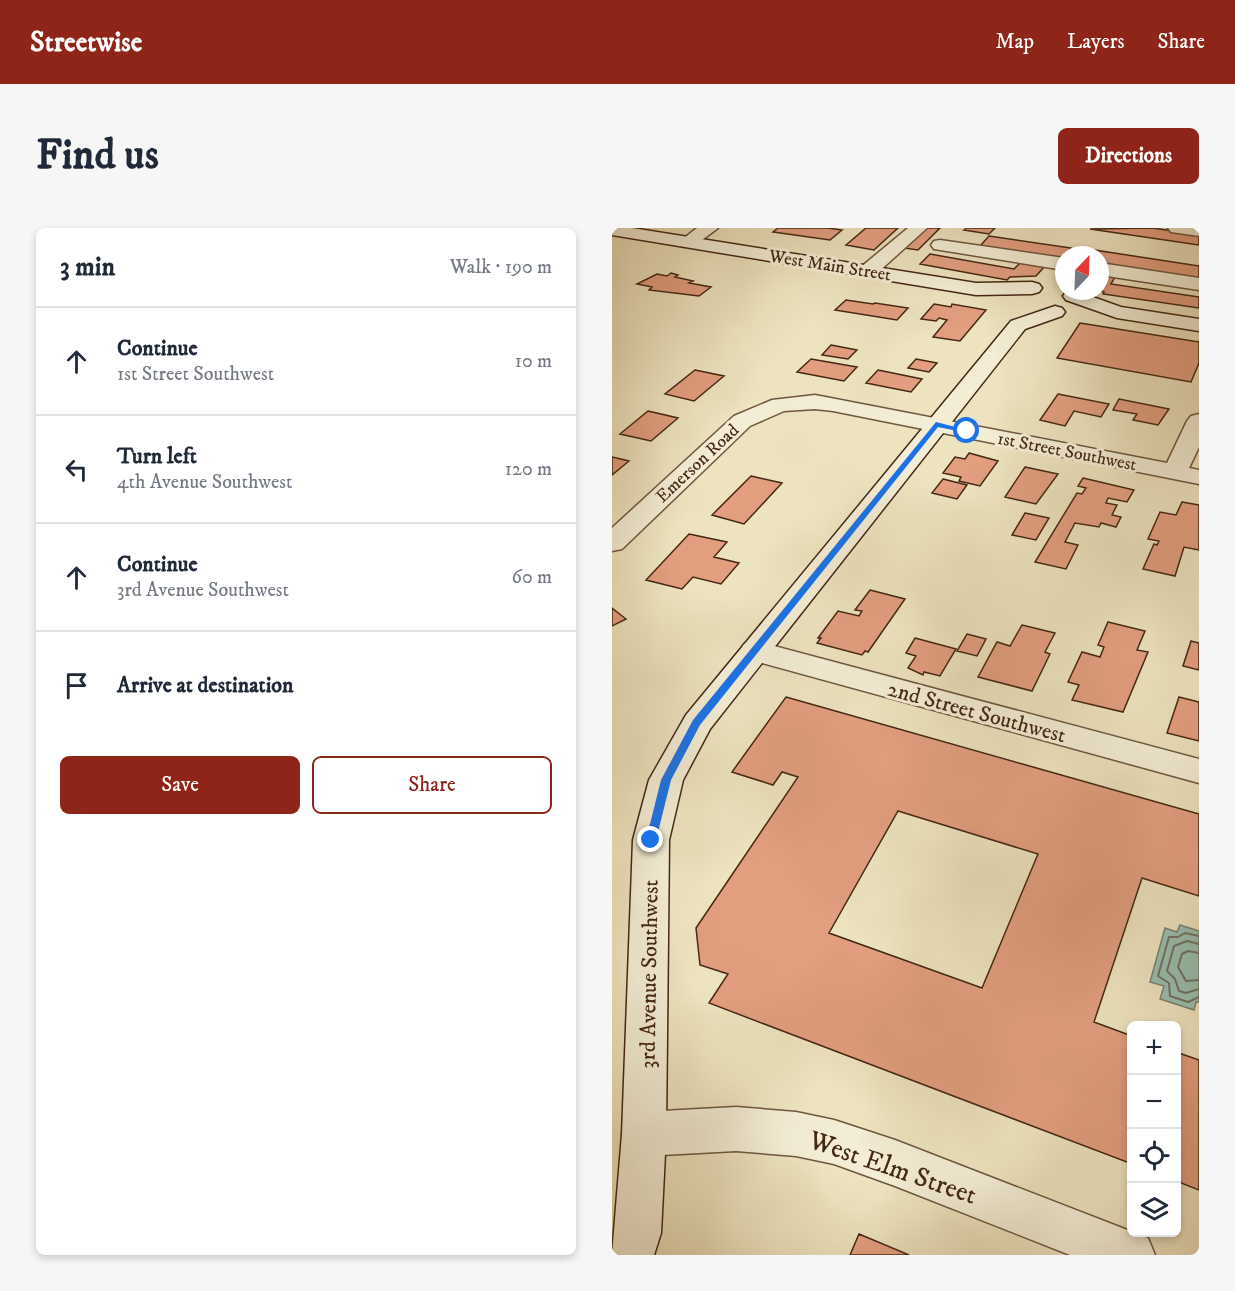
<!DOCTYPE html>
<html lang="en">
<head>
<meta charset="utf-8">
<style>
	:root { --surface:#fff; --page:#f6f6f7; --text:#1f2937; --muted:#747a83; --line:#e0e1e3; --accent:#8f2418 }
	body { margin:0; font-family:"IM FELL DW Pica",serif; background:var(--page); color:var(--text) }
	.controls { position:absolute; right:18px; bottom:18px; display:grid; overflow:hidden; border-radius:9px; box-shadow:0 3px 9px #0003 }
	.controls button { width:54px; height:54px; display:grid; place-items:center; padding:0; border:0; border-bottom:2px solid var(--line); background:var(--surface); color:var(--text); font:30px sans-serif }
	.compass { position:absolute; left:443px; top:18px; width:54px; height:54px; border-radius:50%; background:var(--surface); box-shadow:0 3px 9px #0003; rotate:23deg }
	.stop { position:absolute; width:18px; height:18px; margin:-14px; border:4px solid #1a73e8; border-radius:50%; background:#fff }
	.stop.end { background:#1a73e8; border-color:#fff; box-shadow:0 2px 6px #0008 }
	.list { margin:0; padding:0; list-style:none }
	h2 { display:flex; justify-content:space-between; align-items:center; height:78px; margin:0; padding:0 24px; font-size:26px }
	h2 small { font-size:20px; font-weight:400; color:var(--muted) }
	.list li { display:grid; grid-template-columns:39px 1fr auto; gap:18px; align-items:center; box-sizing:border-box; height:108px; padding:0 24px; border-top:2px solid var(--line) }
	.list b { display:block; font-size:22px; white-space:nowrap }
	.list p { margin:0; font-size:20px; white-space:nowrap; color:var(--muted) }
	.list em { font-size:20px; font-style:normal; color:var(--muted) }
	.actions { display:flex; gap:12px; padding:18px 24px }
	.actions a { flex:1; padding:14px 0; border:2px solid var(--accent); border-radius:9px; text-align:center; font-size:21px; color:var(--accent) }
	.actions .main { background:var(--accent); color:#fff }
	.icon { flex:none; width:33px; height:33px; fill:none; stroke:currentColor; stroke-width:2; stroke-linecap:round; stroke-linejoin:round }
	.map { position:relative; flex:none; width:587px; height:1027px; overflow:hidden; border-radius:9px }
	header { display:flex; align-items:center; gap:36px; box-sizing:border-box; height:84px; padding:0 30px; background:var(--accent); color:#fff }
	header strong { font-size:28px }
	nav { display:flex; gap:33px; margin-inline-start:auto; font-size:21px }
	.intro { display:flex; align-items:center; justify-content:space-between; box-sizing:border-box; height:144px; padding:0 36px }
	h1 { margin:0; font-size:42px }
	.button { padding:15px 27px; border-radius:9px; background:var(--accent); color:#fff; font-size:21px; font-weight:700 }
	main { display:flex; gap:36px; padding:0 36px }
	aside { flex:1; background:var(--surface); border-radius:9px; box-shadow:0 3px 9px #0003 }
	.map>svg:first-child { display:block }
	.water { fill:#99beaf; stroke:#778271; stroke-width:1.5 }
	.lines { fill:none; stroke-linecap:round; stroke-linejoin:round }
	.shore { stroke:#6e7262; stroke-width:2 }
	.building { fill:#e29e7f; stroke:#442714; stroke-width:1.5; fill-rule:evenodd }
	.street-casing { stroke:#6e563f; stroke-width:3 }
	.secondary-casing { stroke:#442714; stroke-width:3 }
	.street { fill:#f3edd5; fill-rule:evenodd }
	.secondary { fill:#f3edd5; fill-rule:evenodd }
	.route { fill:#1a73e8 }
	.labels { text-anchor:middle; stroke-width:6; stroke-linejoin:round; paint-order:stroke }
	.far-street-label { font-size:18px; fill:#442714; stroke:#f3edd5 }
	.street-label { font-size:22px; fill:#442714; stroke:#f3edd5 }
	.near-street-label { font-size:27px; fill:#442714; stroke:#f3edd5 }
</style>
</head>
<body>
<header>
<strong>Streetwise</strong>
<nav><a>Map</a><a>Layers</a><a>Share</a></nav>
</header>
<div class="intro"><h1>Find us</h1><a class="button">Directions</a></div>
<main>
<aside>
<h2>3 min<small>Walk · 190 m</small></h2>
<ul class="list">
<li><svg class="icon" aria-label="ahead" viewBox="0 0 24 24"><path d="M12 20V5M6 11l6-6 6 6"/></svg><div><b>Continue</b><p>1st Street Southwest</p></div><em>10 m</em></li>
<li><svg class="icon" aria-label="left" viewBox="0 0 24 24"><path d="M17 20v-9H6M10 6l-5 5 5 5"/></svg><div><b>Turn left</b><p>4th Avenue Southwest</p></div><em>120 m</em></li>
<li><svg class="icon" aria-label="ahead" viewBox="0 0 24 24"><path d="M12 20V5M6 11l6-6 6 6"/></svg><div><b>Continue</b><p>3rd Avenue Southwest</p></div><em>60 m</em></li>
<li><svg class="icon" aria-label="arrive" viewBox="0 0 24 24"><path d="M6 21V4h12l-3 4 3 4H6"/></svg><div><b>Arrive at destination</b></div></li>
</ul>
<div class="actions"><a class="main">Save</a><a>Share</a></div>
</aside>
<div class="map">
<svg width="587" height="1027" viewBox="0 0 587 1027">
	<rect width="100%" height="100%" fill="#ede3bf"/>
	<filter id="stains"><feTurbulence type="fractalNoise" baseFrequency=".00333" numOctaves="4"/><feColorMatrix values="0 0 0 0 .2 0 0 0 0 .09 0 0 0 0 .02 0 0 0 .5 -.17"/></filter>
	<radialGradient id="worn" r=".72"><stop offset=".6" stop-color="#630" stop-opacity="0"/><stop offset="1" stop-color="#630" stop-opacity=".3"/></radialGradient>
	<path class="water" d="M568 697 587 703V774H584L582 782 548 771 552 758 538 754 553 700 565 704Z"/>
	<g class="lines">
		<path class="shore" d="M587 708 573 705 566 709H557L546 748 557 755 558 768 576 774 587 769
			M587 716 575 713 562 718 555 743 563 751 567 763 574 765 587 761
			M587 725 576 723 570 726 566 739 574 753 587 752"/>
	</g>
	<path class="building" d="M166 0H216L230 2 218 12 161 4Z
		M254 0H286L262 22 234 17Z
		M312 0H328L306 22 292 20Z
		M355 0H383L377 6 352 2Z
		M541 0 587 7V17L478 1Z
		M377 8 459 20 452 30 368 18Z
		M476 21 587 38V51L488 35V27H471Z
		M318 26 402 41 409 34 433 38 424 48 398 49 395 52 308 36Z
		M59 45 66 47 63 49 81 53 77 55 99 59 87 68 37 62 40 59 25 56 45 46 55 48Z
		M488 46 503 49 499 56 587 69V80L491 66 492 64 488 63Z
		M234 72 261 76 263 75 296 80 285 92 223 82Z
		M322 76 339 79 340 76 374 82 348 113 321 109 335 92 327 90 324 93 309 91Z
		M468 95 587 114V135L579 154 445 130Z
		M219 117 245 122 236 131 210 127Z
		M199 131 245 139 232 153 185 144Z
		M304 131 325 135 317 144 296 140Z
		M83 142 112 148 82 173 53 166Z
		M266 142 310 151 299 164 254 155Z
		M446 166 497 176 489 189 462 183 453 198 428 192Z
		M507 171 557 181 546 197 521 192 525 186 501 182Z
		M36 183 66 190 39 213 8 206Z
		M357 225 386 233 368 258 347 253 349 249 331 245 343 229 353 231Z
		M0 229 17 233 0 247Z
		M413 239 446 246 424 276 393 269Z
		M139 248 170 255 132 296 100 287Z
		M471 250 522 262 515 274 496 270 494 275 505 277 500 287 509 289 504 299 489 295 487 299 463 295 453 314 466 317 454 341 423 334 465 265 470 266 474 260 466 258Z
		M331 251 355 257 345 271 320 265Z
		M570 274 587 277V322L572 319 563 348 531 341 542 316 545 317 547 313 536 311 548 284 564 287Z
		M413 285 437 290 424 312 400 307Z
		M77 306 115 314 102 329 127 335 109 356 81 349 70 361 34 352Z
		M258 362 293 371 256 424 253 423 250 427 205 415 209 410H206L226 383 247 388 250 383 243 382Z
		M0 380 14 391 0 398Z
		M496 394 533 403 525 422 536 424 511 484 460 472 467 457 456 454 470 424 488 429 492 419 486 417Z
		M410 397 443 405 433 424 438 426 420 463 366 449 385 414 398 418Z
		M355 406 374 411 365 428 345 423Z
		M303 410 344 421 328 448 312 444 311 447 296 440 304 428 294 425Z
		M579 413 587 415V442L571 438Z
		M174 469 587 586V668L530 650 482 794 520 808V936L97 775 116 746 88 737 84 700 186 549 170 544 161 557 120 544ZM286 583 426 626 370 760 217 705Z
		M567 469 587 474V513L555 505Z
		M564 824 587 832V962L564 953Z
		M247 1006 297 1027H238Z"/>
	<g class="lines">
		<g class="street-casing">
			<path id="street" d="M85 0H106L82 18H70L67 14Z
				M296 0H315L263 47H249L247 43 249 39Z
				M556 0H587V8L559 4Z
				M328 12 452 30V42L322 21 319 17 322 13Z
				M488 35 587 50V62L488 47Z
				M203 167 555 235 575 193 579 188 587 186V219L577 240 587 242V256L221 183 203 181 172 183 138 198 10 321 0 323V300L122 188 160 172Z
				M143 413 587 531V555L132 430 128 423 132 416Z
				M124 879 184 884 222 892 283 912 536 1010 543 1027H458L283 958 222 936 184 928 124 923 32 928 16 921 10 906 16 891 32 884Z"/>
		</g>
		<g class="secondary-casing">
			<path id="secondary" d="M0 0H20L364 55 420 54 427 56 430 60 427 64 420 66 364 67 0 7Z
				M464 63 509 79 587 91V103L505 90 454 72 451 68 454 64Z
				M443 78 450 80 453 84 450 88 413 101 98 501 71 552 57 612 54 906 49 1005 42 1027H0L10 906 21 612 37 552 74 487 399 93Z"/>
		</g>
		<use href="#street" class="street"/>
		<use href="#secondary" class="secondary"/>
	</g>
	<path class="route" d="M324 194 359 203 355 205 326 199 88 497 59 552 44 612 39 616 35 615 34 612 49 552 81 492Z"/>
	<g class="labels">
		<g class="far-street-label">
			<text transform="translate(218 37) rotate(9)" y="6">West Main Street</text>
			<text transform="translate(455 223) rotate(11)" y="6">1st Street Southwest</text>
			<text transform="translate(85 235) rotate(-43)" y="6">Emerson Road</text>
		</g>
		<g class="street-label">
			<text transform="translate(365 483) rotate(15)" y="8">2nd Street Southwest</text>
			<text transform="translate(36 746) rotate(-89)" y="8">3rd Avenue Southwest</text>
		</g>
		<g class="near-street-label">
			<text transform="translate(281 939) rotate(19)" y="9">West Elm Street</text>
		</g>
	</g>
	<rect width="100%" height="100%" filter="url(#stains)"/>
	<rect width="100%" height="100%" fill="url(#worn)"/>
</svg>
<div class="controls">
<button>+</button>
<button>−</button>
<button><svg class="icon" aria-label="locate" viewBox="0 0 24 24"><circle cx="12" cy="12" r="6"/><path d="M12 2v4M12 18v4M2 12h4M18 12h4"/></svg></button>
<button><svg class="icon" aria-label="layers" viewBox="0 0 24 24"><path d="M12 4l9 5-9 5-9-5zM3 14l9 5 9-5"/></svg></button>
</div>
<svg class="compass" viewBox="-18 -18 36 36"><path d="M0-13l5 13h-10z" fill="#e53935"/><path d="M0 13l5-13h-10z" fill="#747a83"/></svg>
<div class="stop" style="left:355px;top:203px"></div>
<div class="stop end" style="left:39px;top:612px"></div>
</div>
</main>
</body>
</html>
